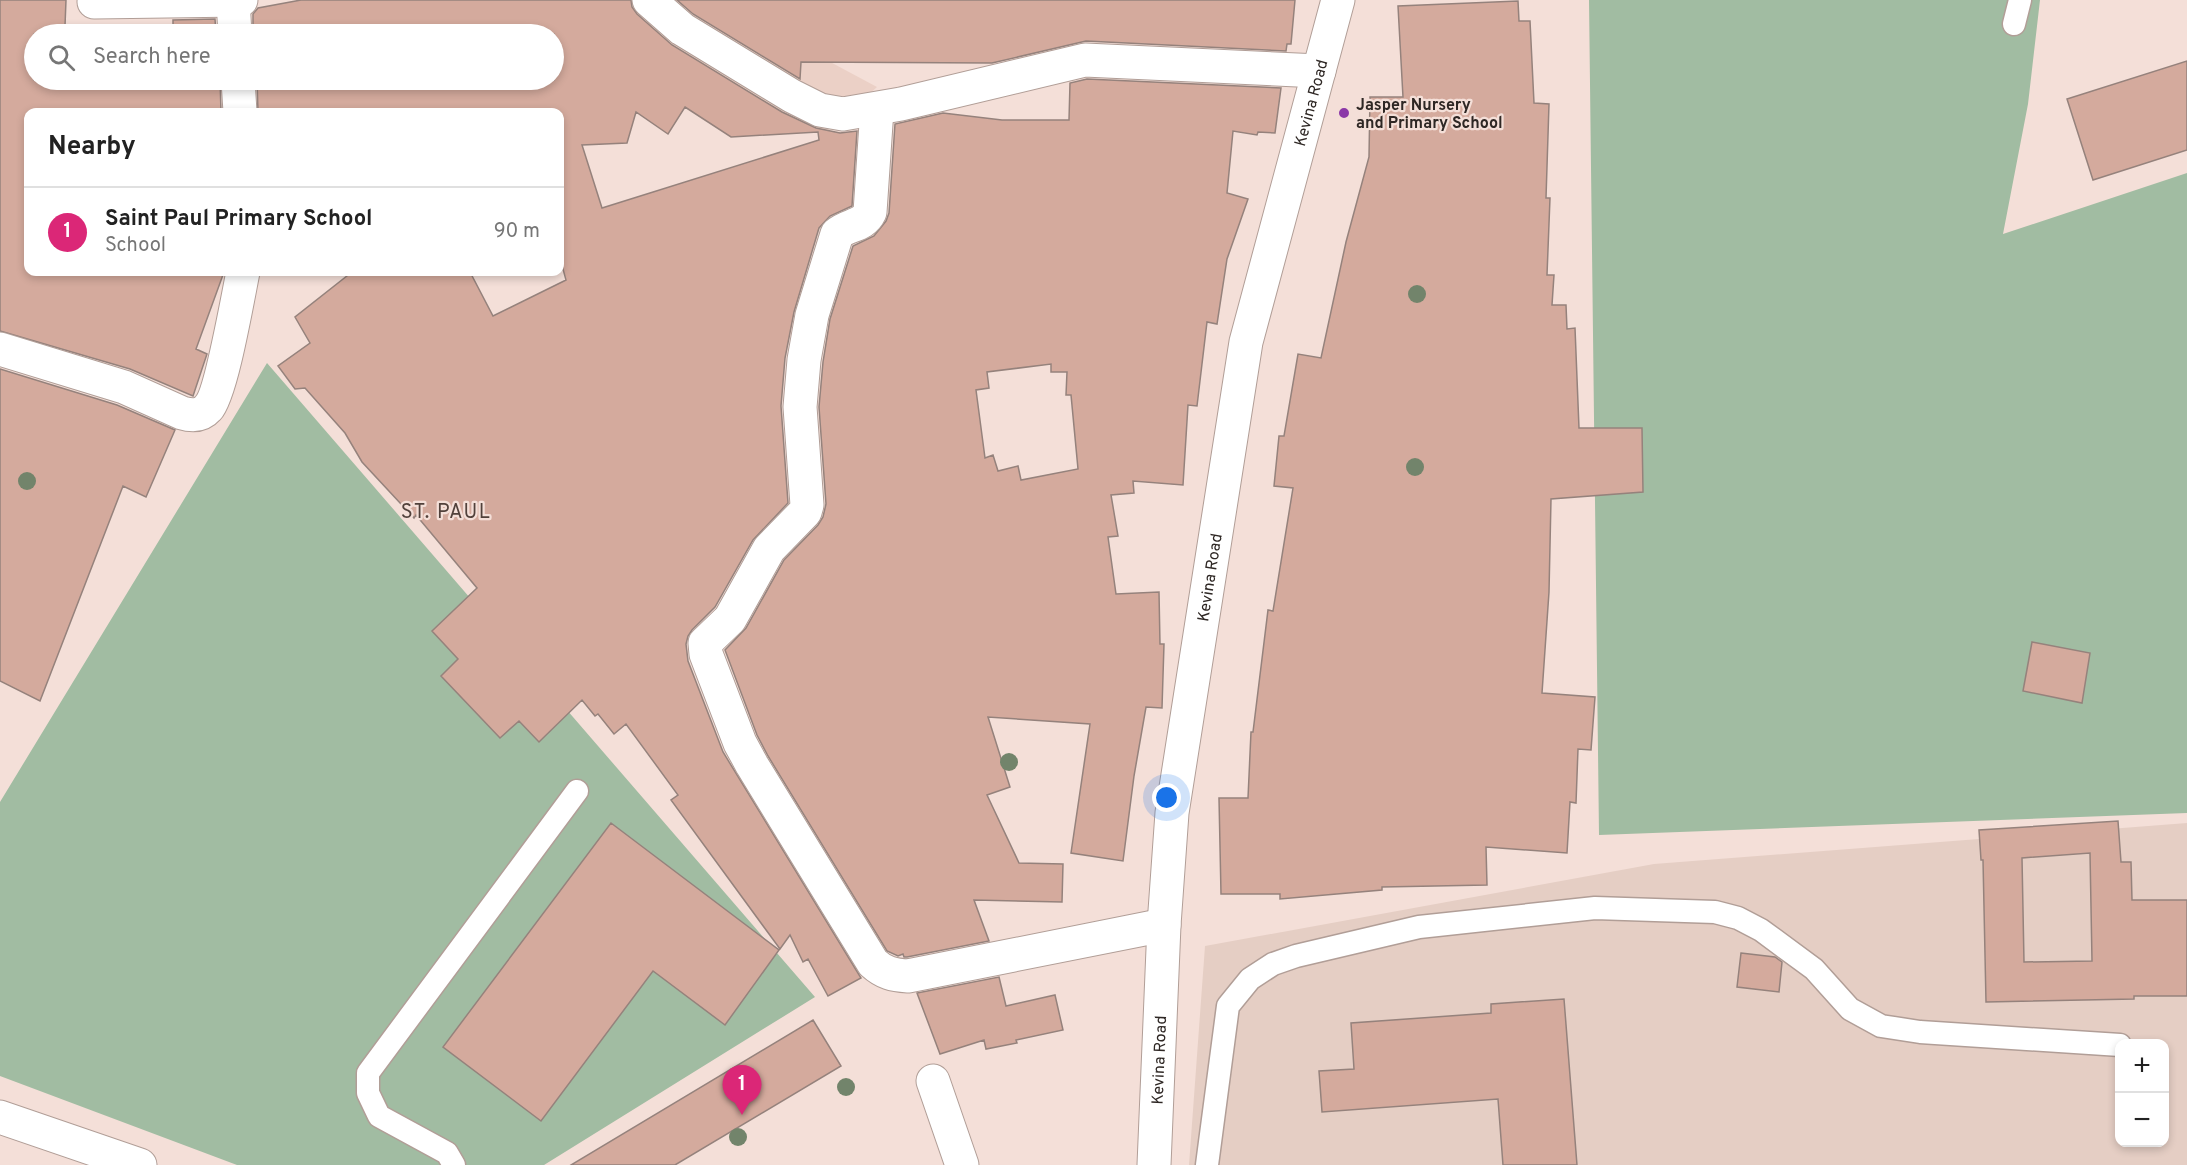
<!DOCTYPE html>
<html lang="en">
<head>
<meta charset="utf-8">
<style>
	:root { --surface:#fff; --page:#f6f6f6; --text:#222; --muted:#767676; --line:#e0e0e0; --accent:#db2777 }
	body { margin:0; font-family:Overpass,sans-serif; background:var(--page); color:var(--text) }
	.controls { position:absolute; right:18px; bottom:18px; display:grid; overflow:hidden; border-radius:12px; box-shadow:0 3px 9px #0003 }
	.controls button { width:54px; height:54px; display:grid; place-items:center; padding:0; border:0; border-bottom:2px solid var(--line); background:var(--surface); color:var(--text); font:30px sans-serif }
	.you { position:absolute; left:1167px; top:798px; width:21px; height:21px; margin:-15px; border:4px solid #fff; border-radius:50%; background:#1a73e8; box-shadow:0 0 0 9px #1a73e833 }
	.badge { display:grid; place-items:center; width:39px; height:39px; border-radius:50%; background:var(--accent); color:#fff; font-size:20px; font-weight:700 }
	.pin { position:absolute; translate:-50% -50px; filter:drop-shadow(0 2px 3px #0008) }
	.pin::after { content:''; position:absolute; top:32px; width:21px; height:18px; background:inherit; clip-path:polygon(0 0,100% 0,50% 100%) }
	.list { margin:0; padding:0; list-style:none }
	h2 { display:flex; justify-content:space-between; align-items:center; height:78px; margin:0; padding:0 24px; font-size:26px }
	h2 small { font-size:20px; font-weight:400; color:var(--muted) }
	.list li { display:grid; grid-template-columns:39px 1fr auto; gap:18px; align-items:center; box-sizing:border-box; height:90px; padding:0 24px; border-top:2px solid var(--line) }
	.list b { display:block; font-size:22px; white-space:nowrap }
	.list p { margin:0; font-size:20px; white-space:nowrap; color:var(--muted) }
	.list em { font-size:20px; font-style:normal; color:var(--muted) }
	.icon { flex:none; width:33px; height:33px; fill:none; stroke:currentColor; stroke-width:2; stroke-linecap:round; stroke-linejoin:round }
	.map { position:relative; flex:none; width:2187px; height:1165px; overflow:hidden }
	.search { position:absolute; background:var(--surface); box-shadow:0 3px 9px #0003; left:24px; top:24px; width:540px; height:66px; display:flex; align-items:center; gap:15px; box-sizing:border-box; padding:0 21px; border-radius:33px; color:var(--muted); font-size:22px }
	.panel { position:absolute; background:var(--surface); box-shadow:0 3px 9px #0003; left:24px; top:108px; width:540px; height:168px; border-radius:12px }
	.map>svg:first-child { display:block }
	.built { fill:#ebd0c6 }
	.medical { fill:#e5cec4; fill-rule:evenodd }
	.green { fill:#a1bca2 }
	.building { fill:#d4aa9d; stroke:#95827c; stroke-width:1.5; fill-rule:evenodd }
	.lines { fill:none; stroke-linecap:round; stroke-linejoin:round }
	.service-casing { stroke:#b19e97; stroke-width:25 }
	.minor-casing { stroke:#b19e97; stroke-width:35 }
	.service { stroke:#fff; stroke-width:22 }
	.minor { stroke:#fff; stroke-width:33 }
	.tree { fill:#72846b }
	.poi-dot { fill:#8b38a7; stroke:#f4dfd8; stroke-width:2 }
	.labels { text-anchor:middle; stroke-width:4.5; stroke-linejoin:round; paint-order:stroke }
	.street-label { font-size:16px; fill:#2e2724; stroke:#f4dfd8 }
	.poi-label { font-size:16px; font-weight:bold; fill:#2e2724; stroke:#f4dfd8; text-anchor:start }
	.quarter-label { font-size:20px; letter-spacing:1.5px; fill:#51413b; stroke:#f4dfd8 }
</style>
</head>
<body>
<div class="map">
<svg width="2187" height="1165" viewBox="0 0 2187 1165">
	<rect width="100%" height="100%" fill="#f4dfd8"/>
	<path class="built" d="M607 0H714L877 87 824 134 663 58Z"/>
	<path class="medical" d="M2187 823V1165H1189L1205 946 1654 864ZM2120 1044H2164V1142H2120Z"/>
	<path class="green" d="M1589 0H2040L2028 104 2003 234 2187 173V813L1599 835Z
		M267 363 815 997 544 1165H237L0 1076V802Z"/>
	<path class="building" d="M0 0H66L65 26 154 34H34V80H220L221 112H28V272H224L196 349 207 354 193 396 130 369 0 331Z
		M301 0H631L632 7 637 14 672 45 782 112 816 128 840 133 857 131 852 206 830 216 819 228 794 312 785 358 781 406 788 503 753 540 715 607 692 630 688 636 686 644 688 661 723 752 861 978 828 996 808 959 803 962 790 935 780 949 671 800 678 795 626 724 614 734 598 714 595 716 582 700 539 742 519 721 500 738 441 676 458 659 432 631 477 588 416 515 414 518 362 462 345 433 305 388 295 389 278 366 310 343 295 317 352 272H470L493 316 566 280 560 258V112H258L257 80H554V34H253V14L258 8ZM685 107 731 137 818 132 819 140 602 208 582 145 627 143 636 112 668 134Z
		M677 0H1295L1291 44H1287L1286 51 1086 41 992 63 801 62 800 79 693 14Z
		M1518 1 1519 21H1530L1534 103 1549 104 1546 198H1550L1547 275H1554L1552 305H1566L1567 329 1575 328 1579 428H1642L1643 492 1551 499 1549 592 1542 693 1595 697 1591 750 1578 749 1576 803 1570 802 1567 853 1486 847 1487 885 1382 887V890L1280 899V894H1221L1219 798H1248L1251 732H1253L1268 610 1273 611 1293 488 1274 486 1279 436H1284L1298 354 1321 358 1346 242 1369 157 1370 97H1403L1398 6Z
		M215 19 216 34H173V20Z
		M2187 61V150L2093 180 2067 99Z
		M1087 79 1281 88 1275 133 1258 132 1257 135 1233 131 1227 193 1248 199 1227 259 1217 324 1207 322 1197 406 1188 405 1183 485 1133 481 1134 493 1111 495 1118 536 1108 537 1116 594 1159 592 1160 644H1164L1162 708 1146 707 1134 776 1123 861 1071 853 1090 724 988 717 1010 787 987 795 1019 863 1063 864 1062 902 974 900 989 941 907 957H904L903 954 898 956 887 951 768 756 757 735 725 650 746 628 784 560 818 525 823 517 826 504 819 407 823 362 830 319 853 246 874 236 886 221 889 213 895 124 943 113 1002 120H1069L1070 83ZM1051 364V372H1067L1066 395H1071L1078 469 1021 480 1018 466 998 471 993 455 985 458 976 390 989 388 987 372Z
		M0 369 117 405 175 430 146 497 123 486 40 701 0 681Z
		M2032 642 2090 653 2082 703 2023 691Z
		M2118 821 2121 862H2131L2132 900H2187V996H2134V999L1986 1002 1983 860H1981L1979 830ZM2090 853 2092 961 2024 962 2022 858Z
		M611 823 779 950 725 1025 653 971 541 1121 443 1047Z
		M1741 953 1775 957 1782 962 1779 992 1737 987Z
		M999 977 1006 1006 1055 995 1063 1030 1016 1040 1017 1043 986 1049 984 1040 940 1054 917 993Z
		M1564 999 1577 1165H1503L1498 1099 1322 1112 1319 1071 1354 1069 1351 1023 1491 1013V1004Z
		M813 1020 841 1066 675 1165H571Z"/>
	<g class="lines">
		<g class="service-casing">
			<path id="service" d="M2014 24 2020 0
				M454 1165 447 1153 379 1116 368 1093V1073L577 791
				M1207 1165 1228 1006 1250 979 1273 964 1296 956 1419 927 1595 908 1715 912 1738 918 1761 930 1814 969 1850 1009 1881 1026 1920 1032 2120 1045"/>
		</g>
		<g class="minor-casing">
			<g id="minor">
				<path d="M649 0 682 29 792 96 820 110 843 114 901 104 1085 60 1319 71"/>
				<path d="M233 1 235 34"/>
				<path d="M94 2 241 0"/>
				<path d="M238 80 240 112"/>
				<path d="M877 109 870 212C863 227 848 224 837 234L812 315 804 360 800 407 807 505 805 512 769 549 730 619 705 643 706 654 740 743 752 765 873 963C884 973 893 975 908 976L1164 925"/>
				<path d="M0 349 124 387 182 413C192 416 201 416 208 408 221 395 238 296 243 272"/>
				<path d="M933 1081 962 1165"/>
				<path d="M0 1117 140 1165"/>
				<path id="s1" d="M1154 1165 1164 925 1172 813 1246 342 1338 0"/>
			</g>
		</g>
		<use href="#service" class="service"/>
		<use href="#minor" class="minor"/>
	</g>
	<g class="tree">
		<circle cx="1417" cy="294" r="9"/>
		<circle cx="1415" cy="467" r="9"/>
		<circle cx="27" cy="481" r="9"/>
		<circle cx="1009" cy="762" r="9"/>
		<circle cx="846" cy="1087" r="9"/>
		<circle cx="738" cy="1137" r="9"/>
	</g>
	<circle class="poi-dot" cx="1344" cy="113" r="6"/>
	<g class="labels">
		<g class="street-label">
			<text dy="6" stroke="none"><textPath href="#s1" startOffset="1077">Kevina Road</textPath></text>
			<text dy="6" stroke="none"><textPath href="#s1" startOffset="591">Kevina Road</textPath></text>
			<text dy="6" stroke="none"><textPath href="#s1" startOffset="105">Kevina Road</textPath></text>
		</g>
		<g class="poi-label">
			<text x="1356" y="110">Jasper Nursery<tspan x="1356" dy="18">and Primary School</tspan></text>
		</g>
		<g class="quarter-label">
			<text x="446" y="518">ST. PAUL</text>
		</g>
	</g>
</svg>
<div class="controls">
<button>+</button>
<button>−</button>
</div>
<div class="you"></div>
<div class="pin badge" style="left:742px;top:1115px">1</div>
<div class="search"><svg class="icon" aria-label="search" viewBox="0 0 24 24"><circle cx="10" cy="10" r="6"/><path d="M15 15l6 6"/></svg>Search here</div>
<section class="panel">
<h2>Nearby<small></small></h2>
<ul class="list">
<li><span class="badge">1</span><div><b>Saint Paul Primary School</b><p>School</p></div><em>90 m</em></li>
</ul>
</section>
</div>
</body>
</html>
